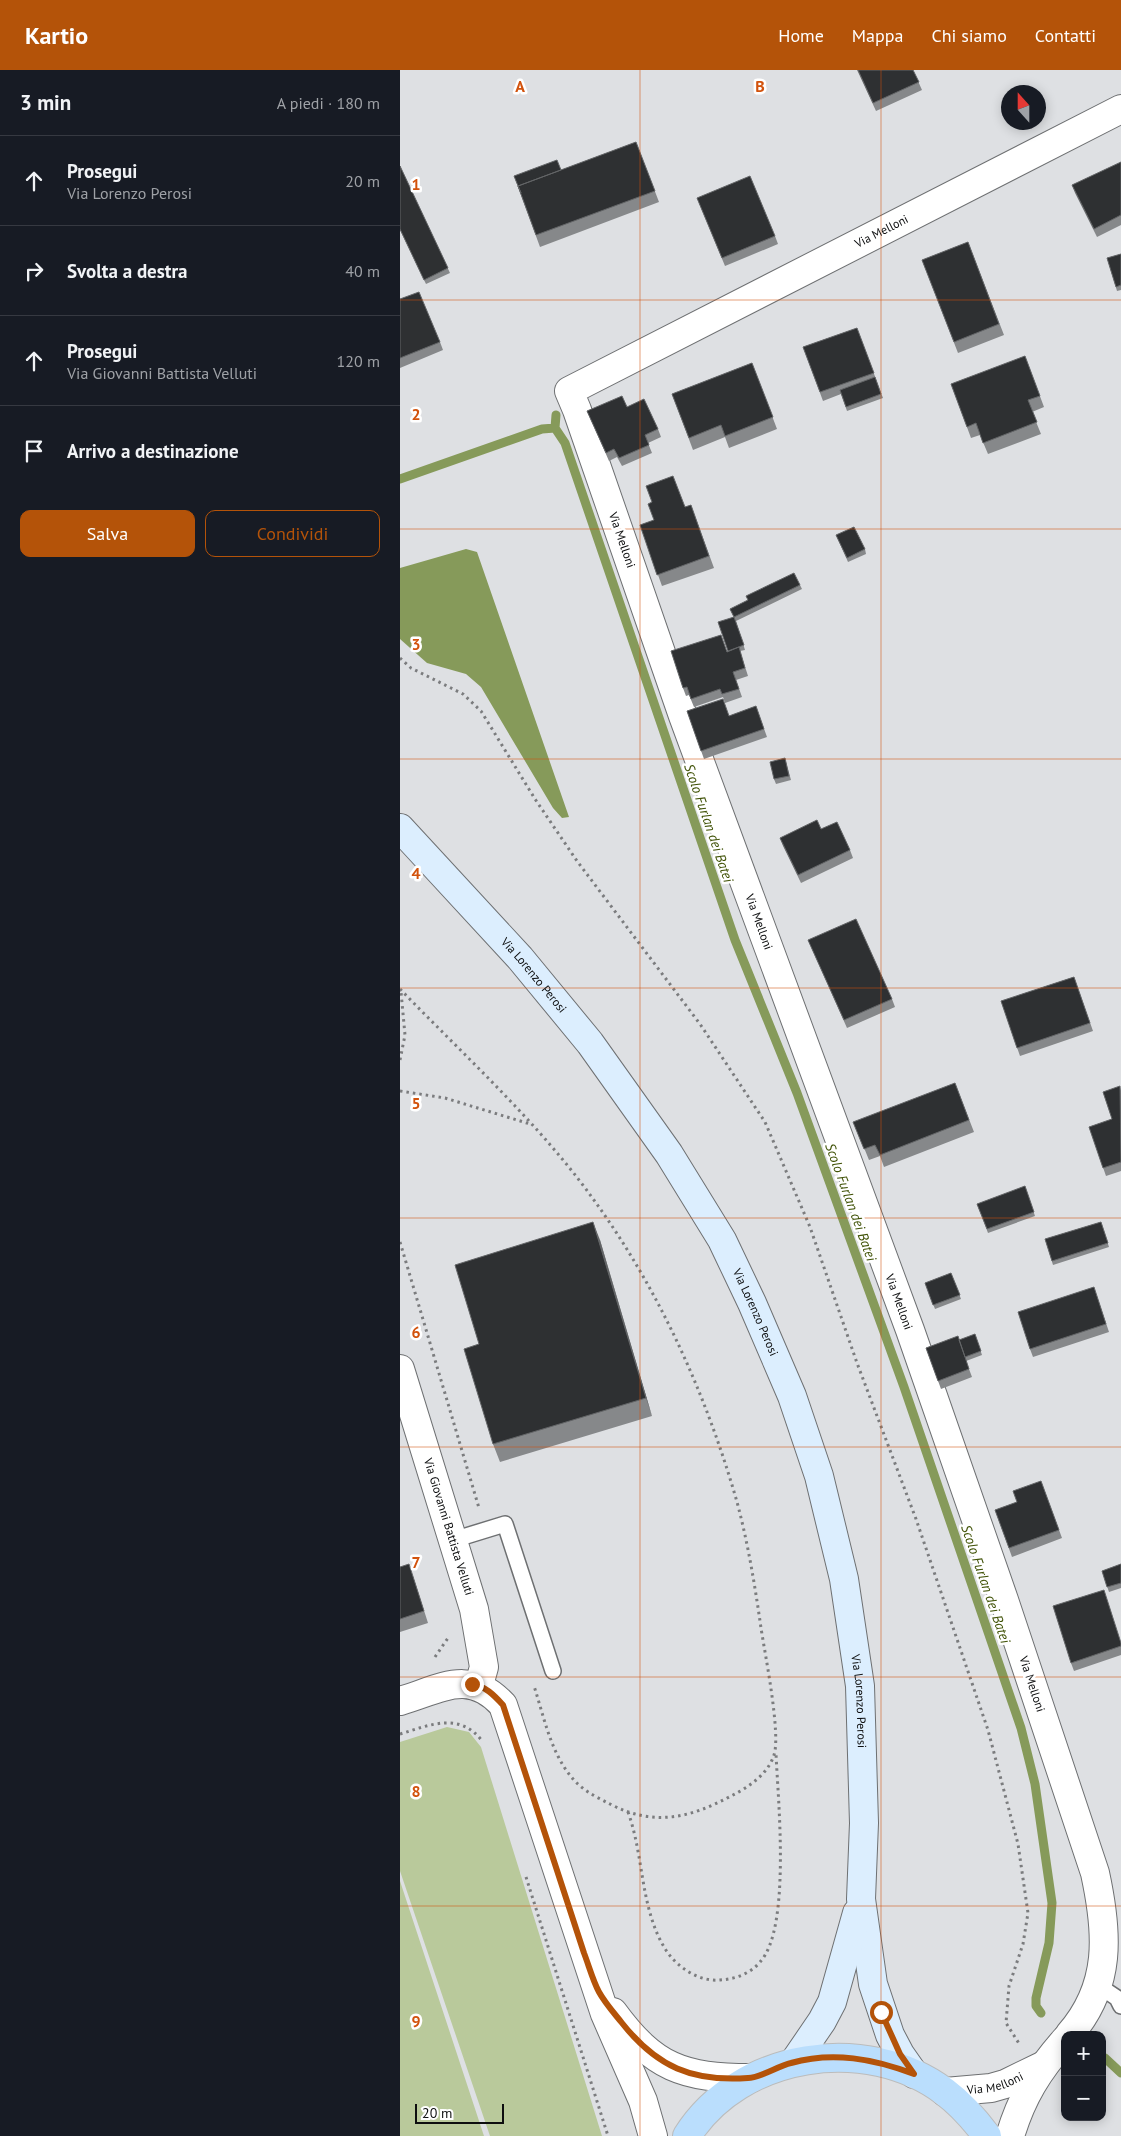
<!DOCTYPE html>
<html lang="it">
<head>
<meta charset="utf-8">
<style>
	:root { --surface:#171b24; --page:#242831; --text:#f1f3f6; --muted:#9ea1a6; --line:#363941; --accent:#b45309 }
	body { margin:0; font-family:"PT Sans",sans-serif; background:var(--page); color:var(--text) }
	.controls { position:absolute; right:15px; bottom:15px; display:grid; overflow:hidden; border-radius:10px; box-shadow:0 2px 12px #0003 }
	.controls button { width:45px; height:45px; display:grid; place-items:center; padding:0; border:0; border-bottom:1px solid var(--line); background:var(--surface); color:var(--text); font:25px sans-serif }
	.compass { position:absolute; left:601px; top:15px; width:45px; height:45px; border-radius:50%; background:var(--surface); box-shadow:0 2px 12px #0003; rotate:339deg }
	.scale { position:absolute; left:15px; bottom:12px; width:89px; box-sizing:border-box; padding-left:5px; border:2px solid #0d0e0f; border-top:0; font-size:14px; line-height:18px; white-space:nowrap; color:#0d0e0f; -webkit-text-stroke:4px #fff; paint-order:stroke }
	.stop { position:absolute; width:15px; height:15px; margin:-11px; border:4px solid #b45309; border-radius:50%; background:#fff }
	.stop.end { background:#b45309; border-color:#fff; box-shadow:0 1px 5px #0008 }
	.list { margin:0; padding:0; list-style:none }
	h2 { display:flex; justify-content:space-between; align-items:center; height:65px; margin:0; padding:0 20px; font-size:21px }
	h2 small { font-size:16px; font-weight:400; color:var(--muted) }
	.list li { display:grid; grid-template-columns:32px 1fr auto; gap:15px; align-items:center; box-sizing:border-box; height:90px; padding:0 20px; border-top:1px solid var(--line) }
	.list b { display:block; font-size:19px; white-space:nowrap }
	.list p { margin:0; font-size:16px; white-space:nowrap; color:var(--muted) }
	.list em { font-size:16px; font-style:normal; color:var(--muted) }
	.actions { display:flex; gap:10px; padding:15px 20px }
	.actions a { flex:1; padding:11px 0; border:1px solid var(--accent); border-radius:10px; text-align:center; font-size:18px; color:var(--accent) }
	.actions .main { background:var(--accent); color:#fff }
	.icon { flex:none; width:28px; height:28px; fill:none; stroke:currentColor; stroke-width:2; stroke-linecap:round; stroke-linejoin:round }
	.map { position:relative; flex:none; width:721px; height:2066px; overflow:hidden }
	header { display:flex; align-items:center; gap:30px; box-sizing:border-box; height:70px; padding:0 25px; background:var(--accent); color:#fff }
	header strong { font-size:24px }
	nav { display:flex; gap:28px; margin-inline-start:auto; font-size:18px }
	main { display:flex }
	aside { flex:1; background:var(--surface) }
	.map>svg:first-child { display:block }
	.green { fill:#b9c99b }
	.water { fill:#869a5a }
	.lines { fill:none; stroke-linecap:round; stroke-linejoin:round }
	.stream { stroke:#869a5a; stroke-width:9 }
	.service-casing { stroke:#6e7072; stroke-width:18 }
	.minor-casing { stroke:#6e7072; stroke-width:30 }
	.secondary-casing { stroke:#6e7072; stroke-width:30 }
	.primary-casing { stroke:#bbbcbc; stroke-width:30 }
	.path { stroke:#7b7c7e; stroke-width:3; stroke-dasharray:2.5 4; stroke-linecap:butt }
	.service { stroke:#fff; stroke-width:15 }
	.minor { stroke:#fff; stroke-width:28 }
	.secondary { stroke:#dceefe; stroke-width:28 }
	.primary { stroke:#badefd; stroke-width:28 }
	.wall { fill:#86888a }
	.shaded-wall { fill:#636567 }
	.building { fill:#2e3032; stroke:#636567 }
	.route { stroke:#b45309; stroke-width:6 }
	.grid { fill:none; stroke:#d2520c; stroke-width:1; stroke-opacity:0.55 }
	.labels { text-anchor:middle; stroke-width:5; stroke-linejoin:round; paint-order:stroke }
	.street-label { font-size:12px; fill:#0d0e0f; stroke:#fff }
	.water-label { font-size:14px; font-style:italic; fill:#415308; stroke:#fff }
	.grid-label { font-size:16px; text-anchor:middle; font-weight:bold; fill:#d2520c; stroke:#fff; stroke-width:5; stroke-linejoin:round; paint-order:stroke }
</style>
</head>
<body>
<header>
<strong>Kartio</strong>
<nav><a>Home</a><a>Mappa</a><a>Chi siamo</a><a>Contatti</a></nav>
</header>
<main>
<aside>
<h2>3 min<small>A piedi · 180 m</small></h2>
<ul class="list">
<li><svg class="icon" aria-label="ahead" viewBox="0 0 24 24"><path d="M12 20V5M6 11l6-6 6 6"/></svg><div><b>Prosegui</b><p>Via Lorenzo Perosi</p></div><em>20 m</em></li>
<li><svg class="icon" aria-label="right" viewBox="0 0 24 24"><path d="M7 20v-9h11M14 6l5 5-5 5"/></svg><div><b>Svolta a destra</b></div><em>40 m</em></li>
<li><svg class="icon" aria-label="ahead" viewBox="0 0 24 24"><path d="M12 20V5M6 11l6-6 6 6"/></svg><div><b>Prosegui</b><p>Via Giovanni Battista Velluti</p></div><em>120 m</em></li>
<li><svg class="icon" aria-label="arrive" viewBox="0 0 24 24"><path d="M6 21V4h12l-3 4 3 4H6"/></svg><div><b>Arrivo a destinazione</b></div></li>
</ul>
<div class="actions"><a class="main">Salva</a><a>Condividi</a></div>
</aside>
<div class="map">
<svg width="721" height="2066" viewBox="0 0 721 2066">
	<rect width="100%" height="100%" fill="#dee0e3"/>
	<path class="green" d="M47 1657 69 1662 81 1677 202 2066H90L0 1801V1672Z
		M0 1811 84 2066H0Z"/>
	<path class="water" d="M66 479 77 482 169 747 162 748 153 738 81 617 66 604 27 593 0 569V498Z"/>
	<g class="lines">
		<path class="stream" d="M156 345 155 358 165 373 335 870 397 1023 504 1317 621 1658 635 1714 652 1833 649 1873 636 1928V1936L641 1943
			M0 409 142 359 155 358
			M705 1988 721 2003"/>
		<g class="service-casing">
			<path id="service" d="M53 1470 105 1454 153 1601
				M699 1916 717 1928 721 1936"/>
		</g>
		<g class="minor-casing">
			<g id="minor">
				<path id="s1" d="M0 1299 74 1539 84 1597 79 1615"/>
				<path d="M0 1631C41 1619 69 1598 103 1635L205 1944 243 2031 253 2066"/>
				<path d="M213 1942C254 1998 283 2008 351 2008"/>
				<path id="s2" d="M669 1965C712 1916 708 1863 695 1803L604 1530 510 1260 283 646 177 340 169 321 721 39"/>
				<path id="s3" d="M545 2022 591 2018 605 2014 642 1996"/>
				<path d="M610 2066C622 2026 638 2001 665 1970"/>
			</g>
		</g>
		<g class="secondary-casing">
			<g id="secondary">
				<path id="s4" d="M0 758 120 888 190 973 269 1084 322 1170 352 1233 392 1326 419 1406 444 1509 460 1616 464 1753 461 1829 473 1914 490 1965 500 1984 514 2004"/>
				<path d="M394 1992 422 1951 432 1932 457 1843"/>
			</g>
		</g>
		<g class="primary-casing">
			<path id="primary" d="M287 2066C340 1982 467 1963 545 2022 561 2034 575 2050 587 2066"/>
		</g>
		<path class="path" d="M0 588 11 598 63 624 81 641 135 729 177 791 300 954 365 1052 410 1157 457 1293 516 1449 588 1660 618 1774 628 1843 623 1874 609 1916 606 1953 620 1975
			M0 919C58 979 120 1036 172 1101 249 1198 303 1313 337 1432 348 1473 355 1516 361 1558 365 1584 381 1664 374 1685 368 1704 349 1717 331 1726 290 1748 254 1757 210 1734 200 1729 188 1723 179 1715 152 1690 145 1650 134 1616
			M0 990 5 965 1 922
			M0 1021 45 1028 130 1054
			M0 1172 79 1438
			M35 1587 48 1568
			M0 1664C30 1655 60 1641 83 1672
			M228 1742C244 1786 240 1836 264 1877 275 1896 298 1912 320 1910 335 1909 350 1904 360 1892 391 1859 378 1730 376 1684
			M126 1807 208 2066"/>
		<use href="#service" class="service"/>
		<use href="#minor" class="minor"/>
		<use href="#secondary" class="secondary"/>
		<use href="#primary" class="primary"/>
	</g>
	<path class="wall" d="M457 0H513L522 20 476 41Z
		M236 72 259 132 140 177 114 106 161 100Z
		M721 93V155L697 167 675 123 672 115Z
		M0 96 50 203 26 214 0 160Z
		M297 128 375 166 378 174 325 196Z
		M568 172 604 265 558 283 522 190Z
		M721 184V220L717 221 707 188Z
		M0 229 40 272 43 280 0 298Z
		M457 258 483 328 447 341 441 324 423 331 403 277Z
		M625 286 644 337 632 342 641 364 588 384 580 365 571 368 551 314Z
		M352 293 377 359 329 378 325 367 293 380 272 324Z
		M227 337 258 359 261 367 248 373 252 383 222 396 217 387 209 391 187 341Z
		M291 435 314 498 262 516 240 455 254 450Z
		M436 465 465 479 466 484 448 492Z
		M400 515 402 519 336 551 345 580 340 581 348 606 336 610 342 627 325 633 323 627 294 637 289 625 286 626 283 618 328 581 334 547 330 539Z
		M356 636 367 667 304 689 287 641 329 646Z
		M385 688 391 710 376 714 374 709Z
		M421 759 450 780 453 788 401 813 383 776 380 768Z
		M408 870 492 929 495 937 447 958Z
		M674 907 693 961 620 986 601 931Z
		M555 1013 574 1062 484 1097 480 1086 469 1090 458 1063Z
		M721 1017V1101L706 1106 689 1057 712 1049Z
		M625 1116 635 1146 588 1163 577 1134Z
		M701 1152 709 1177 653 1195 645 1169Z
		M200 1170 252 1346 100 1392 93 1374 79 1274Z
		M551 1203 561 1229 535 1239 525 1213Z
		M697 1226 709 1262 633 1287 630 1279Z
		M575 1264 582 1285 566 1291 572 1307 541 1319 526 1278 559 1271Z
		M641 1411 662 1468 612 1487 595 1440 617 1432Z
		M721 1494V1518L709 1522 702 1501Z
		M0 1497 13 1506 28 1553 0 1562Z
		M721 1572V1585L674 1601 671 1593Z"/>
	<path class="shaded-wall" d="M193 1152 200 1170 252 1346 246 1328Z"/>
	<path class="building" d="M458 0H513L519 12 473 33Z
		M236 72 255 121 136 165 118 116Z
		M157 90 161 100 118 116 121 123 114 106Z
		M721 92V145L694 159 672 115Z
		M0 96 48 198 24 210 0 159Z
		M350 106 375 166 322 188 297 128Z
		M568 172 599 254 554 272 522 190Z
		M721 184V215L716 217 707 188Z
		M19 222 40 272 0 288V229Z
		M457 258 474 303 420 322 403 277Z
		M625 286 640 326 628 330 637 352 583 373 576 353 567 357 551 314Z
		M352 293 373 347 325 366 321 355 289 368 272 324Z
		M475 307 481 324 446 337 440 320Z
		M222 326 227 337 244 329 258 359 245 365 249 375 219 388 214 379 206 383 187 341Z
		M273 406 285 437 291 435 309 486 257 505 240 455 254 450 248 434 252 432 246 416Z
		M454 457 465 479 447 488 436 465Z
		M394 503 400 515 334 547 344 575 328 581 318 552 334 547 330 539 348 530 346 526Z
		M321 565 327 582 339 577 345 598 333 602 339 619 322 624 320 619 291 629 287 617 283 618 271 581Z
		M323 629 329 646 356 636 364 659 301 681 287 641Z
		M385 688 389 706 374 709 370 692Z
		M417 750 421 759 437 752 450 780 398 805 380 768Z
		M456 849 492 929 444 950 408 870Z
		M674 907 690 953 617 978 601 931Z
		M555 1013 569 1050 480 1085 475 1075 464 1079 453 1052Z
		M720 1016 721 1092 703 1098 689 1057 712 1049 703 1022Z
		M625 1116 634 1142 587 1159 577 1134Z
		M193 1152 246 1328 93 1374 64 1279 79 1274 55 1195Z
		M701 1152 708 1173 652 1191 645 1169Z
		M551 1203 560 1225 533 1235 525 1213Z
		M694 1217 706 1254 630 1279 618 1242Z
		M575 1264 581 1281 565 1287 559 1270Z
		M558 1266 569 1299 538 1311 526 1278Z
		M641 1411 659 1460 609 1478 595 1440 617 1432 613 1421Z
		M9 1494 24 1541 0 1549V1497Z
		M721 1494V1513L707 1517 702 1501Z
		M704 1520 721 1573V1576L671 1593 653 1536Z"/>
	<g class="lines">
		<path class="route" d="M72 1614C85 1616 94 1625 103 1635L184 1883C189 1896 193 1911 199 1922 205 1933 214 1943 222 1953 257 1997 292 2012 348 2008 360 2008 378 1996 391 1993 433 1981 474 1989 514 2004L500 1984 481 1942"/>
	</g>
	<path class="grid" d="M240 0V2066M481 0V2066M0 230H721M0 459H721M0 689H721M0 918H721M0 1148H721M0 1377H721M0 1607H721M0 1836H721"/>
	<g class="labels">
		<g class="street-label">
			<text dy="4" stroke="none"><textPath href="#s2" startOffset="2095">Via Melloni</textPath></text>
			<text transform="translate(222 470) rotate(71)" y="4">Via Melloni</text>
			<text transform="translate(359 852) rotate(70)" y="4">Via Melloni</text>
			<text dy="4" stroke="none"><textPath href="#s4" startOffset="199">Via Lorenzo Perosi</textPath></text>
			<text transform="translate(499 1232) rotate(70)" y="4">Via Melloni</text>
			<text dy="4" stroke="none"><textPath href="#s4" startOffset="604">Via Lorenzo Perosi</textPath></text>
			<text dy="4" stroke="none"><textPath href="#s1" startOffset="165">Via Giovanni Battista Velluti</textPath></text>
			<text transform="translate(632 1614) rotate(72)" y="4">Via Melloni</text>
			<text dy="4" stroke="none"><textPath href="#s4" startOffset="1009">Via Lorenzo Perosi</textPath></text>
			<text dy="4" stroke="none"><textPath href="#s3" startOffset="51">Via Melloni</textPath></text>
		</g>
		<g class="water-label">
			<text transform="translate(309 753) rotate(71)" y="5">Scolo Furlan dei Batei</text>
			<text transform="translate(451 1132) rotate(70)" y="5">Scolo Furlan dei Batei</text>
			<text transform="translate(586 1514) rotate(71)" y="5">Scolo Furlan dei Batei</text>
		</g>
	</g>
	<g class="grid-label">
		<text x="120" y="22">A</text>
		<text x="360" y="22">B</text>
		<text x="16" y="120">1</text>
		<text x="16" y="350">2</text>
		<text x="16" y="580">3</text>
		<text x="16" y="809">4</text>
		<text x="16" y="1039">5</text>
		<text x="16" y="1268">6</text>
		<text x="16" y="1498">7</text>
		<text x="16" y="1727">8</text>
		<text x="16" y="1957">9</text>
	</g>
</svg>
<div class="controls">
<button>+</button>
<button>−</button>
</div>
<svg class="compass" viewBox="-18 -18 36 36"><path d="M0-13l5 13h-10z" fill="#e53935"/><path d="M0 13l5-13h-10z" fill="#9ea1a6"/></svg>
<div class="scale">20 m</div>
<div class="stop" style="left:481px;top:1942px"></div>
<div class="stop end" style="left:72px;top:1614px"></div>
</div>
</main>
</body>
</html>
